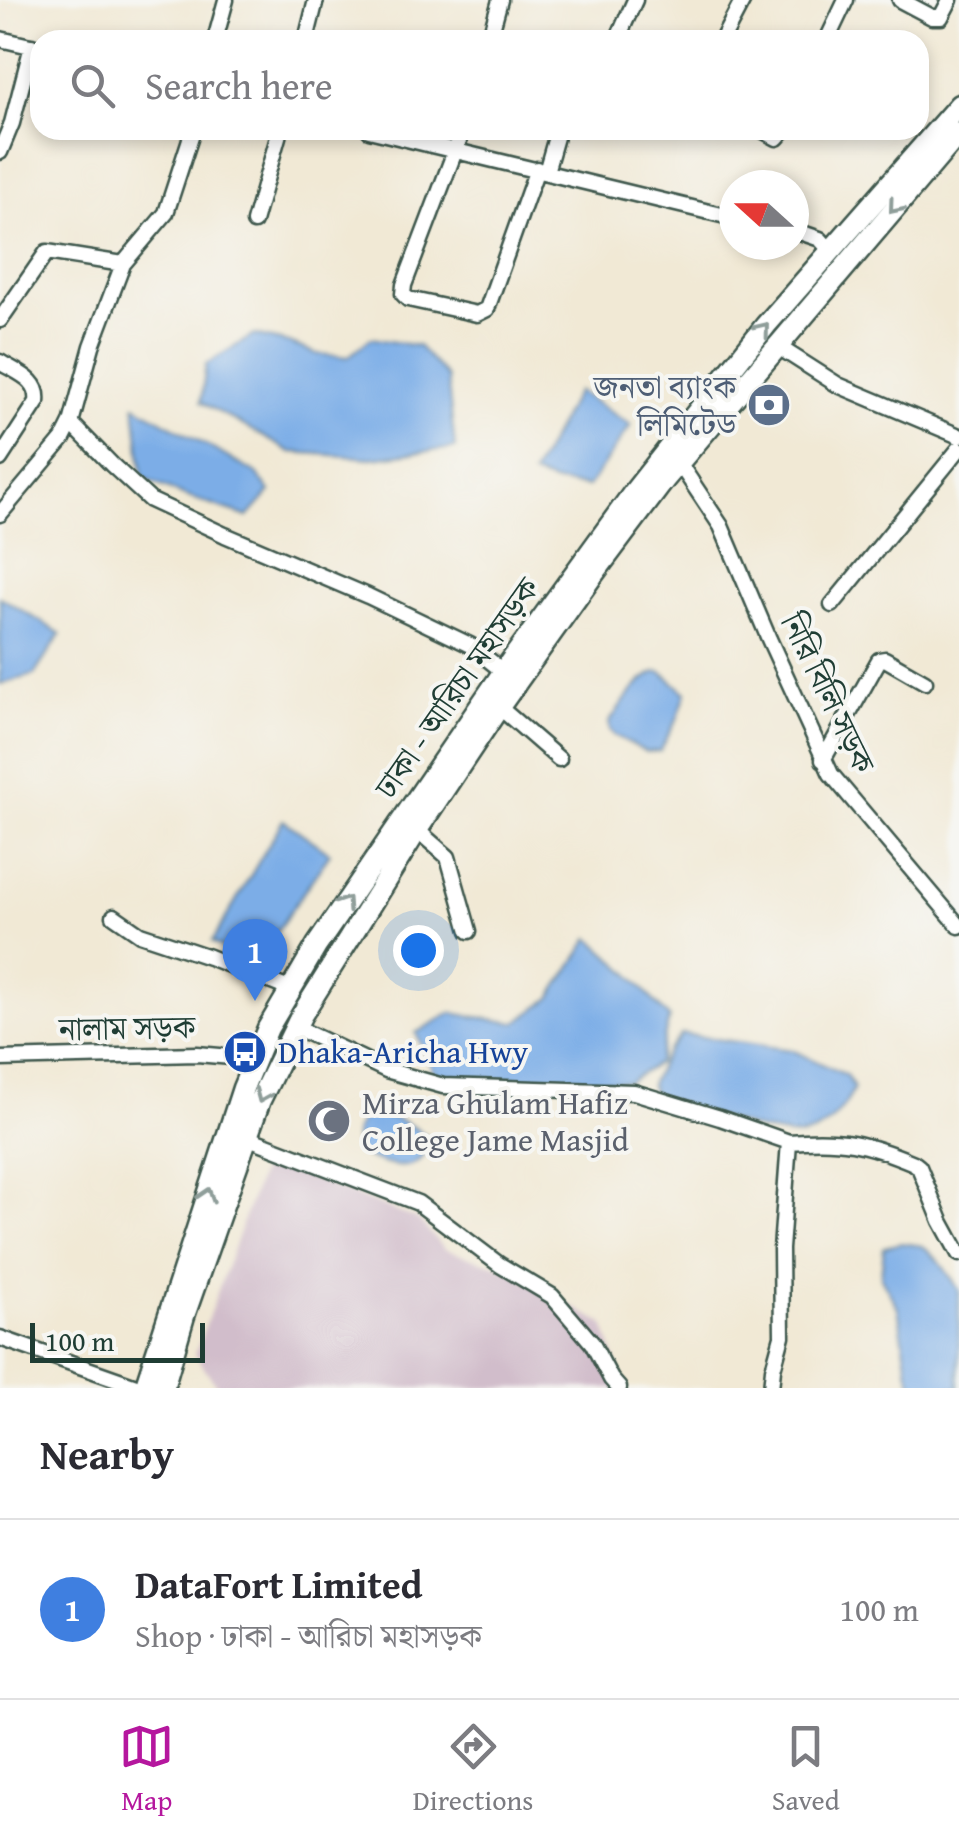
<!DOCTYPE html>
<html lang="en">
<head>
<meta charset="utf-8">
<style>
	:root { --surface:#fff; --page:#f7f7f7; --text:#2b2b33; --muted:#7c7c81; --line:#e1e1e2; --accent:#b5179e }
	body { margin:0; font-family:"Gentium Book Plus","Noto Serif Bengali",serif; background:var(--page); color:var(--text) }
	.compass { position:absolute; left:719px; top:170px; width:90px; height:90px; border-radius:50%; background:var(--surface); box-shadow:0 5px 15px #0003; rotate:291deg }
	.scale { position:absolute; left:30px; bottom:25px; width:175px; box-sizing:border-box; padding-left:10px; border:5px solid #1f3d34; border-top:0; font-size:28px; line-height:35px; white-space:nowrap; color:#1f3d34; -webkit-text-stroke:8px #f6f6f2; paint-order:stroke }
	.you { position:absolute; left:418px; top:950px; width:35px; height:35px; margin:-25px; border:8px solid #fff; border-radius:50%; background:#1a73e8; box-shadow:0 0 0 15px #1a73e833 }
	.badge { display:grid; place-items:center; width:65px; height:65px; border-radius:50%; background:var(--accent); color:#fff; font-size:32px; font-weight:700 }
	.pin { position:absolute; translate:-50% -82px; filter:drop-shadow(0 2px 5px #0008) }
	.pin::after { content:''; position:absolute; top:52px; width:35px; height:30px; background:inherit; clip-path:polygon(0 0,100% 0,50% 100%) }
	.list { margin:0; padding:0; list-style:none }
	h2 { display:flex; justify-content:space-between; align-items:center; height:130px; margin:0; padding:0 40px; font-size:42px }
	h2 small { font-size:32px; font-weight:400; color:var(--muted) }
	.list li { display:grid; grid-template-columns:65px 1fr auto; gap:30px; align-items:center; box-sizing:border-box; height:180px; padding:0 40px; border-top:2px solid var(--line) }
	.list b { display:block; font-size:38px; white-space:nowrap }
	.list p { margin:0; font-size:32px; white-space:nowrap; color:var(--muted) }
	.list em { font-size:32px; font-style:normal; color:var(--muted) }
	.icon { flex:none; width:55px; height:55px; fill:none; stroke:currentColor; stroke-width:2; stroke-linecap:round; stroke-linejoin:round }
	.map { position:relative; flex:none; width:959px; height:1388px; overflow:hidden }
	.search { position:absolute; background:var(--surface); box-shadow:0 5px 15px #0003; left:30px; right:30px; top:30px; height:110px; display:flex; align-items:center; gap:25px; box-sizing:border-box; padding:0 35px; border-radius:30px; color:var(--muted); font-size:38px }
	.sheet { height:310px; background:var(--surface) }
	nav { display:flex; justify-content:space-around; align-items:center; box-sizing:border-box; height:140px; border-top:2px solid var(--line); background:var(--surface); font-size:28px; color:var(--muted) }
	nav a { display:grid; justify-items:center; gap:5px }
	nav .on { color:var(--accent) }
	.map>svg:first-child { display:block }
	.industrial { fill:#d1bdcb }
	.water { fill:#7cade7; stroke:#4e758e; stroke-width:2.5 }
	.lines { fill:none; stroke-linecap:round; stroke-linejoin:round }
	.minor-casing { stroke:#3e574c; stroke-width:19 }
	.highway-casing { stroke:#3e574c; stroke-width:25 }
	.minor { stroke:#fff; stroke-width:14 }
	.highway { stroke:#fff; stroke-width:20 }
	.oneway { stroke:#8f9e9a }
	.labels { text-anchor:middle; stroke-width:8; stroke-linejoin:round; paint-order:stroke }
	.service-label { font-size:32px; fill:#4e5e75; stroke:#f6f6f2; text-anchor:end }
	.street-label { font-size:32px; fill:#1f3d34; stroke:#f6f6f2 }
	.transit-label { font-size:32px; fill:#164399; stroke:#f6f6f2; text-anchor:start }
	.worship-label { font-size:32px; fill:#5b616d; stroke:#f6f6f2; text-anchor:start }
</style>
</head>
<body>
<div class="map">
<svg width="959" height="1388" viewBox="0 0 959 1388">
	<rect width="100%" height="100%" fill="#f6f6f2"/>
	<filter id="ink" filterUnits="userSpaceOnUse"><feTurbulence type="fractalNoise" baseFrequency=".01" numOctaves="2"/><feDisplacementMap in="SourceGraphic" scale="20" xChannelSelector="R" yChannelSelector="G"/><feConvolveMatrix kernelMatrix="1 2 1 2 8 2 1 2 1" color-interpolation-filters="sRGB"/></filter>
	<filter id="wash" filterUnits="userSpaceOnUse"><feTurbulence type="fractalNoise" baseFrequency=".0048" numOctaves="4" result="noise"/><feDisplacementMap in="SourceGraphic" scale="40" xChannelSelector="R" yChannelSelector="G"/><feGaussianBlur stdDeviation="2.25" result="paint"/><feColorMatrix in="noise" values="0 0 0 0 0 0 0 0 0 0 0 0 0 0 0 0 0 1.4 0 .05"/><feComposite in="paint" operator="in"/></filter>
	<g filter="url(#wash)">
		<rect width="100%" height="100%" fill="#f1e9d5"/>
		<path class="industrial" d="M265 1160 418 1220 445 1249 506 1269 604 1324 625 1388H218L195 1354Z"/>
		<path class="water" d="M254 335 289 343 317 354 348 357 371 338 418 346 447 377 455 448 372 458 291 452 201 402 206 364Z
			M577 391 631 425 588 487 556 483 532 475Z
			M135 405 257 474 270 492 248 517 185 496 143 478Z
			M0 597 61 634 34 675 0 684Z
			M656 672H662L686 693 678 717 660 751 646 752 614 735 610 730 609 722C623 704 635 682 656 672Z
			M283 820 330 853 256 962 228 952 212 942Z
			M590 938 629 973 669 1018 658 1063 628 1082 436 1078 416 1033 451 1013 516 1023 551 998Z
			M682 1034 792 1050 846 1075 854 1088C846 1107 827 1131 805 1135 776 1141 687 1106 655 1095L650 1084 668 1050Z
			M365 1115C393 1115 406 1121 428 1137 426 1145 425 1153 420 1159 405 1175 374 1161 358 1153 352 1137 355 1128 365 1115Z
			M902 1243 923 1246 940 1262 959 1290V1388H914L908 1370 898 1308 881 1277 884 1247Z"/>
	</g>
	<g filter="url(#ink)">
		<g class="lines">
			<g class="minor-casing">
				<path id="minor" d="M900 0 932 17H941L950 0
					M0 39 39 48
					M215 40 226 0
					M306 40 316 0
					M489 40 500 0
					M617 40 635 0
					M722 40 743 0
					M827 40 846 0
					M369 130 734 218
					M463 130 404 285 403 294 408 299 477 314 487 309 537 169
					M762 130 777 138 784 130
					M0 152 12 123 32 46
					M546 172 558 130
					M254 222 280 130
					M794 230 820 239 830 250
					M123 264 166 213 193 130
					M0 320 47 252 123 264 92 346 71 423 112 465 150 500 225 535 368 596 470 645 504 672
					M777 346 838 385 959 436
					M0 362C17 373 40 379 37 402L0 459
					M679 463 721 526 769 639 831 774 959 926
					M0 514 63 439 71 423
					M832 605 959 449
					M499 707 559 759
					M823 760 879 660 885 659 925 682
					M417 830 448 857 469 931
					M114 916 140 934 209 957 289 989
					M295 1027 386 1070 443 1086 634 1092 720 1118 789 1142 781 1249 782 1336 773 1369 771 1388
					M0 1059 197 1054 254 1059
					M246 1137 418 1203 500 1265 552 1296 592 1343 611 1379 619 1388
					M789 1142C841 1137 866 1143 914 1163L919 1167 941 1221 959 1254
					M0 1338 142 1388"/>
			</g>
			<g class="highway-casing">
				<path id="highway" d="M145 1388 243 1088 268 1028 317 945 511 661 634 492 766 325 959 105
					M163 1388 184 1316 260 1100 301 1016 417 830 499 707 595 572 665 479 959 133"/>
			</g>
			<use href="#minor" class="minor"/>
			<use href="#highway" class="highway"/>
		</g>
		<defs><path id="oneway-chevron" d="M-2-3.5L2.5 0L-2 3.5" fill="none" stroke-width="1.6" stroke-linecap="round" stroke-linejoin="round" transform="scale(2.5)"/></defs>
		<g class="oneway">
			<use href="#oneway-chevron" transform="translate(895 207) rotate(130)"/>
			<use href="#oneway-chevron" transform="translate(763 329) rotate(-51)"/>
			<use href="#oneway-chevron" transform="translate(345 903) rotate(-56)"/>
			<use href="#oneway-chevron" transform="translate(262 1096) rotate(113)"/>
			<use href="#oneway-chevron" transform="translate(207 1195) rotate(-72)"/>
		</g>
	</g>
	<defs>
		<g id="bank-disc" transform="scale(2.25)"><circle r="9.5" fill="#5c6f8a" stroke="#f6f6f2"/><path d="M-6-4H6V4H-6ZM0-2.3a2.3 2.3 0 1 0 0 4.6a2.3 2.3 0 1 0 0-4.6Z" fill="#fff"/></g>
		<g id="bus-disc" transform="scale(2.25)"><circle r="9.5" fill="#1a4fb4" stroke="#f6f6f2"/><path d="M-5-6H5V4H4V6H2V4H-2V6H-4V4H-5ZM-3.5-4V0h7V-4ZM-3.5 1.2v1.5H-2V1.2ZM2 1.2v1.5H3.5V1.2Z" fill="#fff"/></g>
		<g id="mosque-disc" transform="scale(2.25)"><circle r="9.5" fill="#6b7280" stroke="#f6f6f2"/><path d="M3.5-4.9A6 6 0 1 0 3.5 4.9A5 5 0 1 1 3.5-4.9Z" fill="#fff"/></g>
	</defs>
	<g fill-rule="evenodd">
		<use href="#bank-disc" x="769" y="405"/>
		<use href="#bus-disc" x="245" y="1052"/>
		<use href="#mosque-disc" x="329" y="1121"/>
	</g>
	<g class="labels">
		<g class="service-label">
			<text x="736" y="398">জনতা ব্যাংক<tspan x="736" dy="37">লিমিটেড</tspan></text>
		</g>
		<g class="street-label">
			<text transform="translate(457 688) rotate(-55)" y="11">ঢাকা - আরিচা মহাসড়ক</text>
			<text transform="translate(828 693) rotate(64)" y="11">নিরি বিলি সড়ক</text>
			<text transform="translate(127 1028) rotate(-1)" y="11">নালাম সড়ক</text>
		</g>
		<g class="transit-label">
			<text x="278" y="1063">Dhaka-Aricha Hwy</text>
		</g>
		<g class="worship-label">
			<text x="362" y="1114">Mirza Ghulam Hafiz<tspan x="362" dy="37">College Jame Masjid</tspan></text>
		</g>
	</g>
</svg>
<svg class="compass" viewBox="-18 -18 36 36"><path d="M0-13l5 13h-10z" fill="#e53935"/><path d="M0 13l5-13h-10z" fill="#7c7c81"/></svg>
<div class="scale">100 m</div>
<div class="you"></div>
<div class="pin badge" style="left:255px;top:1001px;background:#3f7fe0">1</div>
<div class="search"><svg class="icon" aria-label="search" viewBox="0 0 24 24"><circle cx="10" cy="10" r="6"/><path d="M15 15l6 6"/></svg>Search here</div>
</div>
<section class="sheet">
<h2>Nearby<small></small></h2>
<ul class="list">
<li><span class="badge" style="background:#3f7fe0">1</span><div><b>DataFort Limited</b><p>Shop · ঢাকা - আরিচা মহাসড়ক</p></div><em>100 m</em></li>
</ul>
</section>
<nav>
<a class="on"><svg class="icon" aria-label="map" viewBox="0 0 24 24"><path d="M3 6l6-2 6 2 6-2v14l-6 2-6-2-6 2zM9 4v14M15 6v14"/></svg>Map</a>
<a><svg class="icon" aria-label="directions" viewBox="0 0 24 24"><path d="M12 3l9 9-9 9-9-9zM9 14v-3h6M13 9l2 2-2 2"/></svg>Directions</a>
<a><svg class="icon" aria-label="saved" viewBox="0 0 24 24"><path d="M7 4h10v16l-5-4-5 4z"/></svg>Saved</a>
</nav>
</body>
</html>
